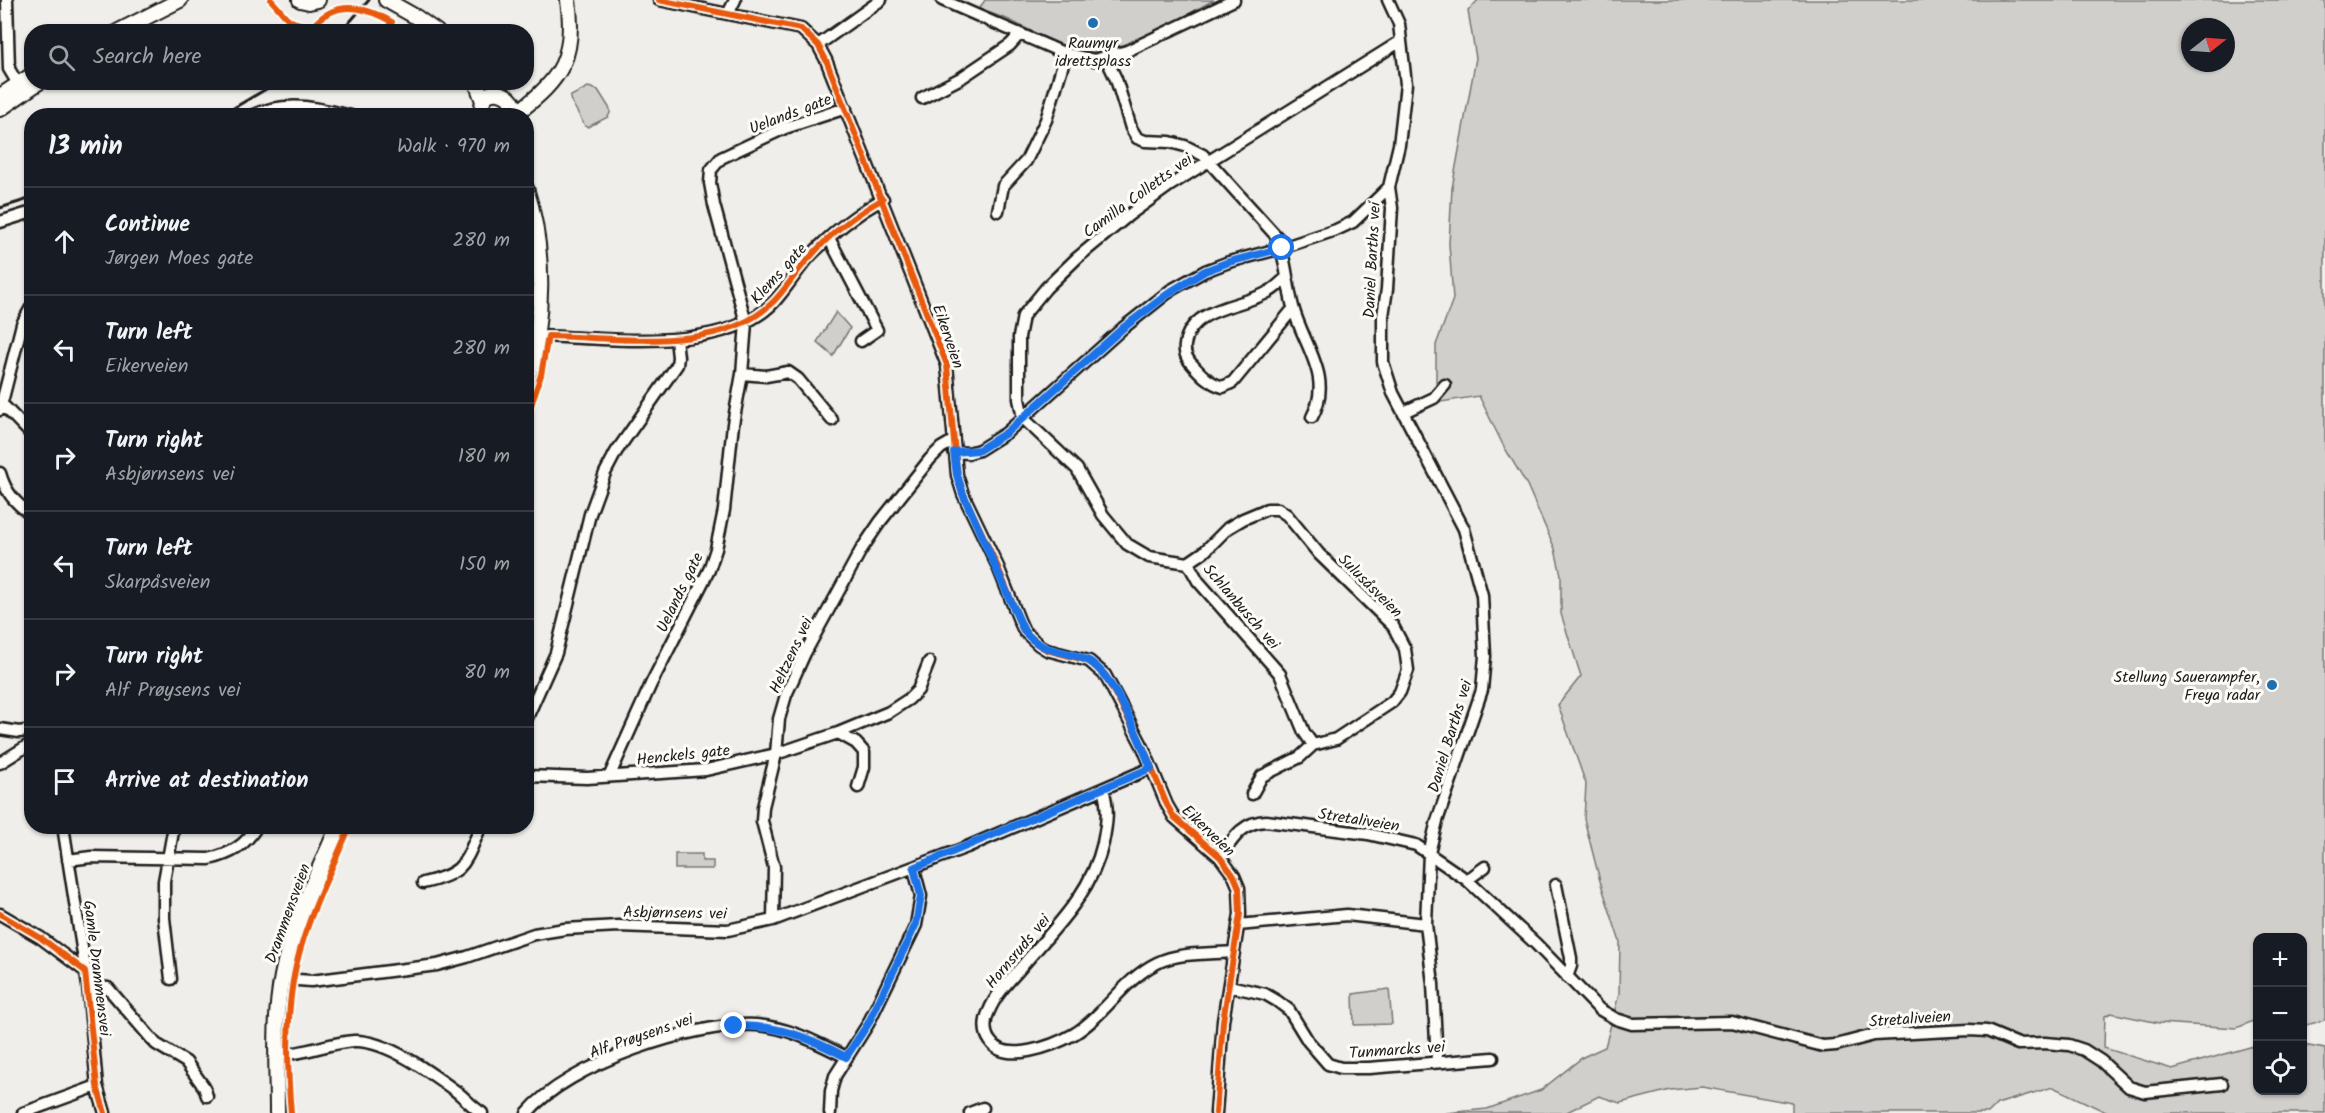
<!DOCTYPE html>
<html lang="en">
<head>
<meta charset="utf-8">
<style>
	:root { --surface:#171b24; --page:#242831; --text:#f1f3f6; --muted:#9ea1a6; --line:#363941 }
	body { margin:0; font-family:Kalam,sans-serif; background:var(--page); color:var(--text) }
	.controls { position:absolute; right:18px; bottom:18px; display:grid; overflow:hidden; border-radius:12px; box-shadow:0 2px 4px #0004 }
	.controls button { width:54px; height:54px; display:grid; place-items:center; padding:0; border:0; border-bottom:2px solid var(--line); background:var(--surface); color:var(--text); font:30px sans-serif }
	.compass { position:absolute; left:2181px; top:18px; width:54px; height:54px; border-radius:50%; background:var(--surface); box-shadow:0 2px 4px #0004; rotate:73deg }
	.stop { position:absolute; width:18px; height:18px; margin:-14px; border:4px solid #1a73e8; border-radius:50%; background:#fff }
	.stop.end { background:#1a73e8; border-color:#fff; box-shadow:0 2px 6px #0008 }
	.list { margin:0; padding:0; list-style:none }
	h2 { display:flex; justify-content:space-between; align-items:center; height:78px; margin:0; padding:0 24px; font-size:26px }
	h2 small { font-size:20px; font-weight:400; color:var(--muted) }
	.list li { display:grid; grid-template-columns:39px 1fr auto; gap:18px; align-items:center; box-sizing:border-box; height:108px; padding:0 24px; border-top:2px solid var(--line) }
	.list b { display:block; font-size:22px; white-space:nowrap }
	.list p { margin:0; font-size:20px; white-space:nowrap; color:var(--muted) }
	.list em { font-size:20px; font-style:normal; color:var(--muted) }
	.icon { flex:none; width:33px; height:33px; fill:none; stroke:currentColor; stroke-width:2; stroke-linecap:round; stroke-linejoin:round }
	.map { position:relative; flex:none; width:2325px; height:1113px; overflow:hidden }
	.search { position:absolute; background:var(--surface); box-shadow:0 2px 4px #0004; left:24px; top:24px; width:510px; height:66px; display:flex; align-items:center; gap:15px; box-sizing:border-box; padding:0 21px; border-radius:24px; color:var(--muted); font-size:22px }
	.panel { position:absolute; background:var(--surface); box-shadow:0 2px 4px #0004; left:24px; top:108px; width:510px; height:726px; border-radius:24px }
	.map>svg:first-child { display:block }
	.green { fill:#d0cfcc; stroke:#767674; stroke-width:1.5; fill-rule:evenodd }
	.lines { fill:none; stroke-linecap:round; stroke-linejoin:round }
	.minor-casing { stroke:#1c1c1c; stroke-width:15 }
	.major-casing { stroke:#1c1c1c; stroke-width:18 }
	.minor { stroke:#fdfcf7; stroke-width:10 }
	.major { stroke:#fdfcf7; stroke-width:14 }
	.rail { stroke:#1c1c1c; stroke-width:3 }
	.cycleway-casing { stroke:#fdfcf7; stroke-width:10 }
	.cycleway { stroke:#e8590c; stroke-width:6 }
	.route { stroke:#1a73e8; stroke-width:8 }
	.poi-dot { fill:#1f6fb2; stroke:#fdfcf7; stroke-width:2 }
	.labels { text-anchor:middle; stroke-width:6; stroke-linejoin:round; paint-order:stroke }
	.poi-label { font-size:16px; fill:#1c1c1c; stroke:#fdfcf7 }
	.street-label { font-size:16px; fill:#1c1c1c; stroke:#fdfcf7 }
</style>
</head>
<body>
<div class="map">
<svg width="2325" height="1113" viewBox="0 0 2325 1113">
	<rect width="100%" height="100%" fill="#f0eeea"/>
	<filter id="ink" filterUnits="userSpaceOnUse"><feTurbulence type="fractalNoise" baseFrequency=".0167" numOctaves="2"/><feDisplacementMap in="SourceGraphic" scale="12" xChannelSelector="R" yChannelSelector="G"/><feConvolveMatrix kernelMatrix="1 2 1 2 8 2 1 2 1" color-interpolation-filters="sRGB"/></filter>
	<g filter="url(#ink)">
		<path class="green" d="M985 0H1214C1180 18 1143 43 1104 51 1094 53 1082 51 1072 51L1007 19 979 9Z
			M1478 0H2325V1020L2303 1026 2302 938H2258L2257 1022 2253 1021 2237 1028 2159 1023 2111 1013 2105 1016 2104 1048 2172 1069 2257 1045 2258 1090H2302L2303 1045 2325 1049V1113H2108L2053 1087 1997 1104 1988 1113H1792V1103L1702 1087 1670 1090 1620 1103 1599 1096 1565 1113H1446L1487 1109 1541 1090 1583 1057 1605 1047 1619 994 1620 942 1600 881 1584 819 1586 784 1558 705 1581 676 1561 614V575L1555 549 1527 485 1503 445 1479 396 1441 402 1436 388V345L1453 299 1449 244 1452 188 1476 58 1468 11ZM2190 27H2226V63H2190Z
			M588 87 598 90 610 109V113L608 117 588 127 585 126 570 99 571 96Z
			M836 312 850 328 833 356 817 342Z
			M675 854H702V861H713V869H675Z
			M1389 989 1392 1024 1354 1025 1353 994Z"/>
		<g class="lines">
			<g class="minor-casing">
				<path id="minor" d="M7 0 9 69 18 84
					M659 0 801 29 818 45 826 60 947 365 957 475 963 494 998 567 1019 620 1024 631 1039 645 1047 650 1089 661 1105 675 1143 747 1167 805 1174 817 1220 857 1234 876 1239 888 1240 914 1223 1021 1216 1113
					M942 0 1066 54 1094 60 1127 51 1234 0
					M728 14 735 0
					M818 45 881 0
					M1106 58 1116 79 1131 128 1137 138 1145 141 1170 142 1185 146 1203 155 1278 238C1286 260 1287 284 1293 307 1303 345 1334 377 1312 417
					M922 98 961 78 1010 45 1020 34
					M251 116C285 100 316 107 351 116
					M1389 187 1392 208 1387 289 1383 316V362L1393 393 1464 529 1482 595 1485 656 1482 690 1437 821 1429 853 1426 924 1433 984 1437 1061
					M998 211 1003 186 1026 161 1046 120 1066 54
					M0 222 32 212
					M829 238 877 330 861 341
					M1287 277C1281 282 1275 289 1268 292 1244 307 1190 306 1185 345 1184 351 1186 357 1190 362 1200 373 1208 383 1223 387L1233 382 1293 309
					M526 337 536 336C605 337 723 356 774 302 787 288 797 270 811 255 832 233 856 214 883 199
					M742 374 766 376 788 372 798 379 832 420
					M1 403 32 435
					M0 410 22 324 32 306
					M1404 412 1434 398 1445 385
					M954 452 969 453 979 450 1006 433 1123 328 1171 290 1205 271 1229 262 1282 248 1336 230 1353 222 1379 197 1389 187 1399 145 1406 84 1399 24 1388 0
					M0 473C5 491 16 505 32 514
					M1188 563 1149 557 1127 544 1103 515 1077 469 1023 418 1019 399V337L1023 316 1046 288 1077 258 1129 215 1169 186 1401 41
					M1188 563 1204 552 1228 528 1243 519 1267 509H1278L1287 515 1319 554 1393 626 1405 649 1408 670 1400 692 1392 702 1336 739 1313 745 1300 757 1262 776 1252 794
					M1188 563 1198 581 1280 674 1304 732 1313 745
					M526 720 556 653 590 514 605 473 616 452 677 365 678 357 676 339
					M0 729 19 732 32 730
					M838 733 856 743 864 752V767L858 787
					M0 763 32 743
					M610 775 651 684 709 570 716 549 724 510 733 424 742 374 746 323 714 205 710 183 711 170 721 158 785 128 846 108
					M526 776 587 778 706 770 776 754 838 733 889 712 909 699 918 690 929 662
					M1103 789C1109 809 1107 823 1103 843 1091 896 1051 931 1018 971 1007 983 995 996 989 1011 984 1021 984 1033 990 1041 1005 1065 1055 1045 1074 1034 1105 1015 1124 979 1157 963 1179 952 1209 954 1234 952
					M63 826 88 986 97 1086 105 1113
					M1220 857C1233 839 1242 822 1266 821L1368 834 1416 845 1467 880 1536 944 1599 1009 1616 1019 1632 1024 1732 1022 1823 1046 1836 1045 1874 1035 1969 1030 1987 1031 2018 1044 2045 1043 2069 1045 2084 1050 2101 1061 2129 1087 2145 1092 2222 1084
					M68 860 91 857 209 859C231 854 245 846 257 826
					M1467 880 1485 867
					M423 883C466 873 464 864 481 826
					M1556 885 1571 958V966L1567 977
					M0 914 41 938 85 971
					M773 920 774 867 762 821 763 807 776 754 779 719 786 695 805 653 861 550 880 522 930 459 941 448 953 441
					M1238 925 1347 915 1426 924
					M282 977 298 980 311 981 437 965 467 957 534 934 565 929 618 926 728 930 773 920 967 847 1151 768
					M171 979 164 918V881L174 826
					M88 986 108 988 156 1044 186 1062 204 1087 207 1096
					M1229 986 1265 994 1277 1001 1289 1010 1308 1041 1328 1064 1341 1068H1369L1493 1058
					M275 1055C302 1055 327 1043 354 1041 387 1040 431 1073 457 1092 466 1099 472 1107 482 1113
					M23 1113 97 1086
					M527 1113C568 1064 693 1022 756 1025 788 1027 818 1043 846 1057
					M830 1113 831 1091 835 1076 868 1024 916 925 921 896 914 869
					M970 1113 983 1108"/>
			</g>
			<g class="major-casing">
				<path id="major" d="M300 0 309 2 318 0
					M386 0 416 17 437 32
					M117 32 180 0
					M476 82 483 101
					M0 96 32 75
					M0 109 39 82
					M518 112C562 79 576 56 568 0
					M484 116C473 85 514 85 518 116
					M526 188C546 251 544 322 526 385
					M277 1113C277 1067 273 1022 282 976 292 924 317 875 338 826"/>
			</g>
			<use href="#minor" class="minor"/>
			<use href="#major" class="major"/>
			<path class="rail" d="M341 32 369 0
				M220 116 278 82
				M0 208 32 198"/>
			<g class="cycleway-casing">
				<path id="cycleway" d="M271 0C291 21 282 20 312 27 335 0 362 5 392 22L385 32
					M659 0 801 29 818 45 826 60 947 365 957 475 963 494 998 567 1019 620 1024 631 1039 645 1047 650 1089 661 1105 675 1143 747 1167 805 1174 817 1220 857 1234 876 1239 888 1240 914 1223 1021 1216 1113
					M526 420 541 375 548 336C616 337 721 355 773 302 787 288 797 270 811 256 831 233 856 214 883 199
					M0 914 41 938 85 971 97 1086 105 1113
					M291 1113C287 1068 286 1025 293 981 302 927 329 876 350 826"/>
			</g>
			<use href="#cycleway" class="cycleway"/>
		</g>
	</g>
	<g class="lines" filter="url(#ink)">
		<path class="route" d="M734 1026C778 1025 808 1037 846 1057L868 1024 916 924 921 896 914 868 1151 768C1140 741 1114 675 1089 661 1064 648 1045 656 1024 631L963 494 957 475 954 452 979 450 1006 433 1123 328 1172 291 1205 271 1229 262 1282 248"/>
	</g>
	<g class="poi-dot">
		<circle cx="1093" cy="23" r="6"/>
		<circle cx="2272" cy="685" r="6"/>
	</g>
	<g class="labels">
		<g class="poi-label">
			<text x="1093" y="48">Raumyr<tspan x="1093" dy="18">idrettsplass</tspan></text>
			<text x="2260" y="682" text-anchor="end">Stellung Sauerampfer,<tspan x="2260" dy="18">Freya radar</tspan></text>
		</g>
		<g class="street-label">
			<text transform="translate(790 113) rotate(-21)" y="6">Uelands gate</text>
			<text transform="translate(1137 195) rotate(-36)" y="6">Camilla Colletts vei</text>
			<text transform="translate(1371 260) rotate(-87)" y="6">Daniel Barths vei</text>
			<text transform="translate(778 273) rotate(-48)" y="6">Klems gate</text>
			<text transform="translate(949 336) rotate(71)" y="6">Eikerveien</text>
			<text transform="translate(1371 585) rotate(45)" y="6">Sulusåsveien</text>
			<text transform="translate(679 592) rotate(-64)" y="6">Uelands gate</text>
			<text transform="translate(1242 606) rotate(49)" y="6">Schlanbusch vei</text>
			<text transform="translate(790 655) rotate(-65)" y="6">Heltzens vei</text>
			<text transform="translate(1449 736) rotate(-73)" y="6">Daniel Barths vei</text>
			<text transform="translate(683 754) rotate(-6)" y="6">Henckels gate</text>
			<text transform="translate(1359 819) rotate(9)" y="6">Stretaliveien</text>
			<text transform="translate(1209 830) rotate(44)" y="6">Eikerveien</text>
			<text transform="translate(675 912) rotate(1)" y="6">Asbjørnsens vei</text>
			<text transform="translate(287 913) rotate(-70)" y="6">Drammensveien</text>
			<text transform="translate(1017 951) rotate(-50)" y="6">Hornsruds vei</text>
			<text transform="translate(98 968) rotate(83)" y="6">Gamle Drammensvei</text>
			<text transform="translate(1910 1018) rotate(-4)" y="6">Stretaliveien</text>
			<text transform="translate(641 1035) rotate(-19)" y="6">Alf Prøysens vei</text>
			<text transform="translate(1397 1049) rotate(-4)" y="6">Tunmarcks vei</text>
		</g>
	</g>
</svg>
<div class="controls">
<button>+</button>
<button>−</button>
<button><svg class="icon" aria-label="locate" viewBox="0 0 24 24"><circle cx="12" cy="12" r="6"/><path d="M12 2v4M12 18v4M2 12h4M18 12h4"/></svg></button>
</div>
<svg class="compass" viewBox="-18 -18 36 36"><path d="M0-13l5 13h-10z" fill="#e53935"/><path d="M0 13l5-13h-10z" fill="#9ea1a6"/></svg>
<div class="stop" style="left:1282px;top:248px"></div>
<div class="stop end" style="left:734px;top:1026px"></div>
<div class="search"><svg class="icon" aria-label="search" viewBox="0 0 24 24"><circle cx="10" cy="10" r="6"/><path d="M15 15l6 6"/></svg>Search here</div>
<section class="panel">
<h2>13 min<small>Walk · 970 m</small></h2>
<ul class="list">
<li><svg class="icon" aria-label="ahead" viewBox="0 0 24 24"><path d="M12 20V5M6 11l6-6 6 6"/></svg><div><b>Continue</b><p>Jørgen Moes gate</p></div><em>280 m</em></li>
<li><svg class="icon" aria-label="left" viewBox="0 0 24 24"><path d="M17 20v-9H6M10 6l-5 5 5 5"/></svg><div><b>Turn left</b><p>Eikerveien</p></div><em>280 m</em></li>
<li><svg class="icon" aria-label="right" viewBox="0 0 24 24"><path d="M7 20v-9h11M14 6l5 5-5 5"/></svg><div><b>Turn right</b><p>Asbjørnsens vei</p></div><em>180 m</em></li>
<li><svg class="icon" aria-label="left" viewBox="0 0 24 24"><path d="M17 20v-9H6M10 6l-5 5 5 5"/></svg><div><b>Turn left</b><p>Skarpåsveien</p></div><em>150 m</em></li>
<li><svg class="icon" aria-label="right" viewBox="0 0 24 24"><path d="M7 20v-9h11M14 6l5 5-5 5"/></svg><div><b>Turn right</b><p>Alf Prøysens vei</p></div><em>80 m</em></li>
<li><svg class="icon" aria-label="arrive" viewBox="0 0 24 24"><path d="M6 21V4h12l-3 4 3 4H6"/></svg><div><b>Arrive at destination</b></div></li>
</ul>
</section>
</div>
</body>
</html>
